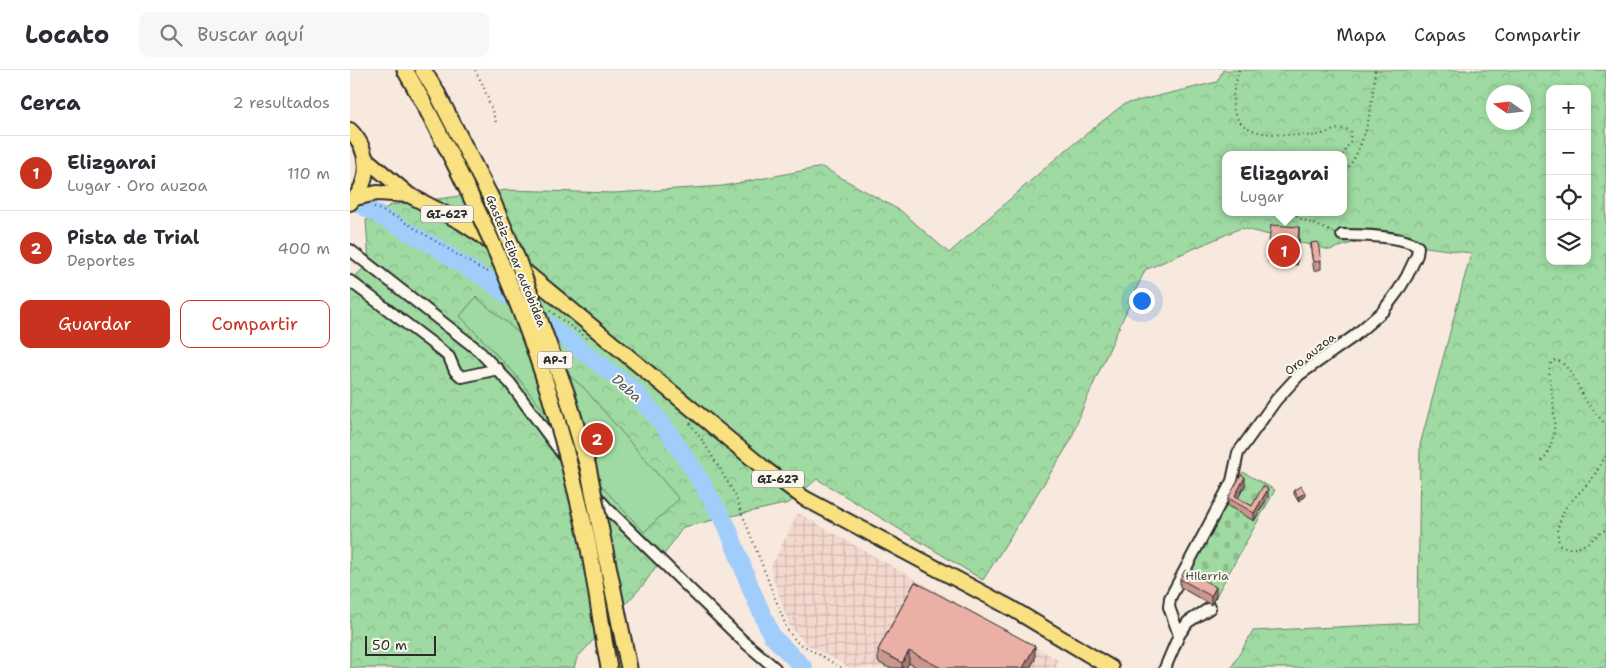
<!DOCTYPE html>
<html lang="es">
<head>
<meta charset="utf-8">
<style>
	:root { --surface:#fff; --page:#f7f7f7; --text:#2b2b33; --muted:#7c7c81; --line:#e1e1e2; --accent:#c8321e }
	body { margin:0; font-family:"Shantell Sans",sans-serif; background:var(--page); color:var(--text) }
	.controls { position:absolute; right:15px; top:15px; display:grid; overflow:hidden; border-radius:10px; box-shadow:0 2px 8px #0003 }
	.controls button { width:45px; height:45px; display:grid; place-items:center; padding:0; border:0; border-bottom:1px solid var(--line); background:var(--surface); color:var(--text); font:25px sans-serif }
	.compass { position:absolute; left:1136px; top:15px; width:45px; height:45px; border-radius:50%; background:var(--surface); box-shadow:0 2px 8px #0003; rotate:284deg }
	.scale { position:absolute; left:15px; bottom:12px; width:71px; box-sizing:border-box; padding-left:5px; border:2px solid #2b2b2b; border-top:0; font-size:14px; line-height:18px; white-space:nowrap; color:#2b2b2b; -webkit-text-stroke:4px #fbf7ec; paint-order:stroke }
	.you { position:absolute; left:791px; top:230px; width:18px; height:18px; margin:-12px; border:4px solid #fff; border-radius:50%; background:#1a73e8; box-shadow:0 0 0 8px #1a73e833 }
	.badge { display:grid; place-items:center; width:32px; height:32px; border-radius:50%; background:var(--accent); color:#fff; font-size:16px; font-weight:700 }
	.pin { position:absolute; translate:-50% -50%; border:2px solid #fff; box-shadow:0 1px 5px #0006 }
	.popup { position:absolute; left:872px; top:81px; width:125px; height:65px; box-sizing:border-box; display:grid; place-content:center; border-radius:10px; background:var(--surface); filter:drop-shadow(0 1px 4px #0005); font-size:16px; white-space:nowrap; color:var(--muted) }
	.popup b { font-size:19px; color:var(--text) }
	.popup::after { content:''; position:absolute; left:50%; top:100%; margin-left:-10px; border:10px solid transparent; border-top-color:var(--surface) }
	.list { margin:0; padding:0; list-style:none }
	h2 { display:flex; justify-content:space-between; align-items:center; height:65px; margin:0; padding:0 20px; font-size:21px }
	h2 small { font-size:16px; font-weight:400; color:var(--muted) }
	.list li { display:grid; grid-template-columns:32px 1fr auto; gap:15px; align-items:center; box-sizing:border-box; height:75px; padding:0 20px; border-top:1px solid var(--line) }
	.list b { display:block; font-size:19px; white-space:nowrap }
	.list p { margin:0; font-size:16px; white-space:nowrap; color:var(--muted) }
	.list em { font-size:16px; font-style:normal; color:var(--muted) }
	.actions { display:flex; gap:10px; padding:15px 20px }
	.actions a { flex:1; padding:11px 0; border:1px solid var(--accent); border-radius:10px; text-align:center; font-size:18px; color:var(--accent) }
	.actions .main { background:var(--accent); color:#fff }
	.icon { flex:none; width:28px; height:28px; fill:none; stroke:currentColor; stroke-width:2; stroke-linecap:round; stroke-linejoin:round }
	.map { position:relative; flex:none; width:1256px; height:598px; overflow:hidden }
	header { display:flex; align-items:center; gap:30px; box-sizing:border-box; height:70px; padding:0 25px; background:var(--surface); border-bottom:1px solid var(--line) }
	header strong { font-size:24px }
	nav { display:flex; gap:28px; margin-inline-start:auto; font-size:18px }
	.search { width:350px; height:45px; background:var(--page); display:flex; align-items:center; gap:12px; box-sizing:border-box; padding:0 18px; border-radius:10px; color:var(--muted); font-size:19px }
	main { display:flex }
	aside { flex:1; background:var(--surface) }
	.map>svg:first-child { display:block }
	.industrial { fill:url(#industrial-grid) }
	.forest { fill:url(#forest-crowns); stroke:#648266; fill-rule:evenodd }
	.cemetery { fill:url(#cemetery-stones); stroke:#648266 }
	.pitch { fill:#9edaa1; stroke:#648266 }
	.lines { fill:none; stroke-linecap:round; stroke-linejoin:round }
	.river { stroke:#a1cdfb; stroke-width:18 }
	.minor-casing { stroke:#2b2b2b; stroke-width:14 }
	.major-casing { stroke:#2b2b2b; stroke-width:18 }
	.highway-casing { stroke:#2b2b2b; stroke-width:19 }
	.path { stroke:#2b2b2b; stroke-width:2; stroke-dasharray:1 4; stroke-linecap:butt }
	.minor { stroke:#fbf7ec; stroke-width:10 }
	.major { stroke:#f9e181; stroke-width:14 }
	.highway { stroke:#f9e181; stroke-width:15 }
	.highway-bridge-casing { stroke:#2b2b2b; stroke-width:19; stroke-linecap:butt }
	.highway-bridge { stroke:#f9e181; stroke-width:15 }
	.wall { fill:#c9978f; stroke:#2b2b2b }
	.shaded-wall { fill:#a47b74; stroke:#2b2b2b }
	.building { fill:#eab0a6; stroke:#2b2b2b }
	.labels { text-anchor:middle; stroke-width:4; stroke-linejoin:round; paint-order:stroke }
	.shield { fill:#fbf7ec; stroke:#696865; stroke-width:1 }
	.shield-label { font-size:11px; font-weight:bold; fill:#2b2b2b }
	.street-label { font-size:12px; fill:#2b2b2b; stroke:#fbf7ec }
	.park-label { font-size:12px; fill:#485748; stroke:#fbf7ec }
	.water-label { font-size:14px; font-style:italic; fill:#48545f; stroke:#fbf7ec }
</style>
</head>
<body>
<header>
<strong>Locato</strong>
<div class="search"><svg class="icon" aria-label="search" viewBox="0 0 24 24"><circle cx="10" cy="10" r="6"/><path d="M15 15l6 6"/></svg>Buscar aquí</div>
<nav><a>Mapa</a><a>Capas</a><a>Compartir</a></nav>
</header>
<main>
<aside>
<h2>Cerca<small>2 resultados</small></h2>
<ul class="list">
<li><span class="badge">1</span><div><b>Elizgarai</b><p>Lugar · Oro auzoa</p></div><em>110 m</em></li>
<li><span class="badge">2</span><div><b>Pista de Trial</b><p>Deportes</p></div><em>400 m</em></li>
</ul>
<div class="actions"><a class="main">Guardar</a><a>Compartir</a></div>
</aside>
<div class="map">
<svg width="1256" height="598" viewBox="0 0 1256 598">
	<defs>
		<pattern id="industrial-grid" width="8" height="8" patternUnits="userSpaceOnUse" patternTransform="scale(1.25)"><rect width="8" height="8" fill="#f4d8cd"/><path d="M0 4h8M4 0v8" fill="none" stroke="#d1bab0"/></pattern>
		<pattern id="forest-crowns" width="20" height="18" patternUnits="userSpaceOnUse" patternTransform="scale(1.25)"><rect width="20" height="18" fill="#9edaa1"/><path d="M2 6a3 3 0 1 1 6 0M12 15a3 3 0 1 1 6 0" fill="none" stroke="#88bb8b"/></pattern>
		<pattern id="cemetery-stones" width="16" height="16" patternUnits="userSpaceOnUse" patternTransform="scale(1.25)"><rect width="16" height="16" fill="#9edaa1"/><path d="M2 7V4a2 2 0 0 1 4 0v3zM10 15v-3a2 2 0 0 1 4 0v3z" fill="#88bb8b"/></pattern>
	</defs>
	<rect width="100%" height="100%" fill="#f8e9de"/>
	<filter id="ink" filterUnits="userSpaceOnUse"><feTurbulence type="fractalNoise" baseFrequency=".02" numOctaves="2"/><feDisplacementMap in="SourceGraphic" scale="10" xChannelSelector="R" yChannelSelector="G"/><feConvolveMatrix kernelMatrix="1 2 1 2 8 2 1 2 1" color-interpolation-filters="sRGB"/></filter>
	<g filter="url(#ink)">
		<path class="industrial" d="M448 443 708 590 706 598H500L456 574 440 557 420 499Z"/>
		<path class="forest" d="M873 0H1256V598H881L903 561 1068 553 1070 375 1121 183 1015 169 980 180 891 158 795 200 734 335 720 372 633 510 467 409 439 433 333 457 294 514 227 588 224 598H0V210L19 194 16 150 41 135 157 120 264 123 373 116 472 97 551 141 599 183 711 84 774 34 867 12ZM1200 19H1237V191H1200ZM1144 22H1174V52H1144ZM875 85H993V142H875Z"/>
		<path class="cemetery" d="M893 402 925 420 861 535 830 517Z"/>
		<path class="pitch" d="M126 227 234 318 329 429 294 462 255 420 165 304 110 246Z"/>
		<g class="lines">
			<path class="river" d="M0 129 86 177 111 194 132 206 216 268 283 320 312 353 344 400 377 456 401 519 422 566 454 598"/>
			<g class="minor-casing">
				<path id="minor" d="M0 180 128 280 160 313 213 385
					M0 211 87 277 99 287 105 301 112 307 148 299
					M223 399 257 438 392 570 425 598
					M829 565 819 537 820 528 882 411 888 383 926 330 949 305 1003 267 1033 241 1048 221 1057 206 1067 185 1068 177C1056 166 1008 165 992 165
					M815 598 829 565 838 552 860 538"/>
			</g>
			<g class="major-casing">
				<path id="major" d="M0 60C20 80 22 112 0 133
					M16 89 59 125 111 152 132 166 415 399 454 428 661 538 761 598
					M5 128 27 123 59 125"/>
			</g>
			<g class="highway-casing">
				<path id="highway" d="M55 0 72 30
					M73 0 87 23
					M274 574 279 598
					M255 576 259 598"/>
			</g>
			<path class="path" d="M125 0 133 15 147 55
				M889 0C886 13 880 29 884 42 892 66 924 64 945 65 952 65 960 67 968 65 979 63 990 55 1001 61L1000 72 993 85
				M993 105C1016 77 1023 36 1025 0
				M24 137 48 148 129 198 141 203
				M943 142 949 148 983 162
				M200 241 238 269
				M340 353 356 376 384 423 438 561 447 572 492 598
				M1256 386 1242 409 1215 438 1207 459 1209 474C1229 486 1239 470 1256 459
				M1192 391C1208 371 1205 346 1202 322 1201 312 1196 299 1203 291L1207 290C1223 298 1227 317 1236 331 1242 339 1249 347 1256 355"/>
			<use href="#minor" class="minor"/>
			<use href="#major" class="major"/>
			<use href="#highway" class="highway"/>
			<g class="highway-bridge-casing">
				<path id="highway-bridge" d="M87 23 142 130 168 191 217 325 238 397 274 574
					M72 30C112 106 150 183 179 264 203 329 221 397 236 464 244 501 249 539 255 576"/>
			</g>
			<use href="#highway-bridge" class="highway-bridge"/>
		</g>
		<path class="wall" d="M949 170 947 195 918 192V180Z
			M961 173 971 191V199L964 201 961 182Z
			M895 415 888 428 902 436 918 427 904 451 878 436V428Z
			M944 420 955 427 948 431 944 424Z
			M830 509 866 526 861 535 830 517Z
			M565 512 685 589 680 598H568L559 593 556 598H539L528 592V580Z"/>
		<path class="shaded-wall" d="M949 157V170L947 195V183Z
			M895 407V415L886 432 885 426Z
			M918 419V427L904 451V443Z
			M955 423V427L948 431V427Z
			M866 517V526L861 535V526Z
			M685 576V589L680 598H673Z
			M559 581V593L556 598H552V593Z"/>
		<path class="building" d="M921 155 949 157 947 183 918 180Z
			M968 172 971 191 964 192 961 173Z
			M891 405 895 407 885 426 902 436 913 416 918 419 904 443 878 428Z
			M951 416 955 423 948 427 944 420Z
			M835 500 866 517 861 526 830 509Z
			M565 512 685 576 673 598H591L559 581 552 593 528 580Z"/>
	</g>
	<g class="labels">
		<g class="shield">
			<rect x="71" y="135.5" width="52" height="17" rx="4"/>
			<rect x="187.5" y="281.5" width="35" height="17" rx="4"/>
			<rect x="402" y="400.5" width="52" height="17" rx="4"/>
		</g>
		<g class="shield-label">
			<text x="97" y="148">GI-627</text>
			<text x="205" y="294">AP-1</text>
			<text x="428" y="413">GI-627</text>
		</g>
		<g class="street-label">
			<text transform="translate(166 191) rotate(68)" y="4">Gasteiz-Eibar autobidea</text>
			<text transform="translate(960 284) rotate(-38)" y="4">Oro auzoa</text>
		</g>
		<g class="park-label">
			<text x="857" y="510">Hilerria</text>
		</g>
		<g class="water-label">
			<text transform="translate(277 318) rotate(41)" y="5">Deba</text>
		</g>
	</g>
</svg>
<div class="controls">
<button>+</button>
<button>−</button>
<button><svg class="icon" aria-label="locate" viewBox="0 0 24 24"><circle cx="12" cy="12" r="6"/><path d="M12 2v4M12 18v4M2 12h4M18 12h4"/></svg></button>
<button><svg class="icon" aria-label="layers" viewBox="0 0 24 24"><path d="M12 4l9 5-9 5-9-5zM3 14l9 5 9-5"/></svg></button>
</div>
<svg class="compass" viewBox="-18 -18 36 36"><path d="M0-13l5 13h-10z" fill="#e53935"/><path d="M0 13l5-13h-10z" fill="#7c7c81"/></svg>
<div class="scale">50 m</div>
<div class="you"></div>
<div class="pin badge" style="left:934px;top:181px">1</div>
<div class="popup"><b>Elizgarai</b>Lugar</div>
<div class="pin badge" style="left:247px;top:369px">2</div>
</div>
</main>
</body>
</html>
